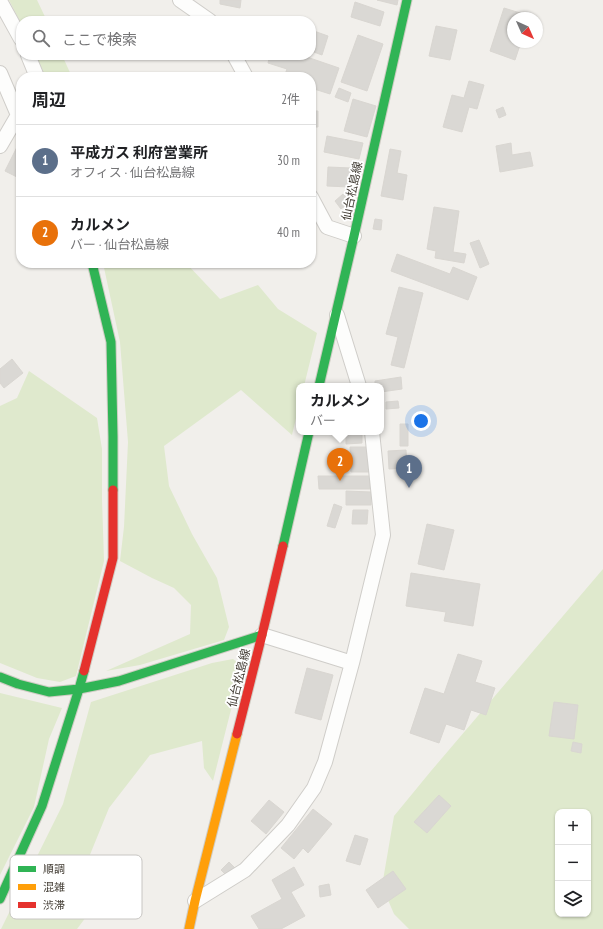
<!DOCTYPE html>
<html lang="ja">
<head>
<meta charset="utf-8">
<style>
	:root { --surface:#fff; --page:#f6f6f6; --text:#202124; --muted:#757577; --line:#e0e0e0; --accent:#2563eb }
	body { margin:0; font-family:"PT Sans Narrow","Noto Sans JP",sans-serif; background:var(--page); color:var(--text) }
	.controls { position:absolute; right:12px; bottom:12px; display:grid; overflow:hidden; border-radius:8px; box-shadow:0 1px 3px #0004 }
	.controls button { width:36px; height:36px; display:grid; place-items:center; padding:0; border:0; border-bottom:1px solid var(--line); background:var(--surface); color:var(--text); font:20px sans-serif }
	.compass { position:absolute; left:507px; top:12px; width:36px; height:36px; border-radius:50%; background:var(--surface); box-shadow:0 1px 3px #0004; rotate:135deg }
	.you { position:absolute; left:421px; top:421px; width:14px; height:14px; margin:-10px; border:3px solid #fff; border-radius:50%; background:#1a73e8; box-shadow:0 0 0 6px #1a73e833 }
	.badge { display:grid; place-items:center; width:26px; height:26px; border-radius:50%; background:var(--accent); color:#fff; font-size:13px; font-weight:700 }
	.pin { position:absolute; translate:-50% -33px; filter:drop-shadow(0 1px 2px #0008) }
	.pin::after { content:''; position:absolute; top:21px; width:14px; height:12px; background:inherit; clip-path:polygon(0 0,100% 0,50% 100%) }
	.popup { position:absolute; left:296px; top:383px; width:88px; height:52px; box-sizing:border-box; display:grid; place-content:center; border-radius:8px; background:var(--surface); filter:drop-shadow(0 1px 3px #0005); font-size:13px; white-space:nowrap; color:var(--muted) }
	.popup b { font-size:15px; color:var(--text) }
	.popup::after { content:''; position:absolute; left:50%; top:100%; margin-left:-8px; border:8px solid transparent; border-top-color:var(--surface) }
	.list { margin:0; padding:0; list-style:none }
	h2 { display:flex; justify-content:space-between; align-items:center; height:52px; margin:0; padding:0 16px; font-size:17px }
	h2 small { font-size:13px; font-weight:400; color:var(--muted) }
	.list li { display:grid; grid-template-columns:26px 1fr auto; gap:12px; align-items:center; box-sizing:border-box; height:72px; padding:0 16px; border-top:1px solid var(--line) }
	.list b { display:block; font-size:15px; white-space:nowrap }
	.list p { margin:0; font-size:13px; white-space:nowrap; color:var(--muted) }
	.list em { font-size:13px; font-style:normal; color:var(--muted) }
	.icon { flex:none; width:22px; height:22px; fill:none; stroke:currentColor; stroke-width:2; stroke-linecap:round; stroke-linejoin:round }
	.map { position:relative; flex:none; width:603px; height:929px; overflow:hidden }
	.search { position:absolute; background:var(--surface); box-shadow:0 1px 3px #0004; left:16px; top:16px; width:300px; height:44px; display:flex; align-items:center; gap:10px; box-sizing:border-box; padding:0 14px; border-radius:16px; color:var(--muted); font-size:15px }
	.panel { position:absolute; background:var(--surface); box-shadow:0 1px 3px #0004; left:16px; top:72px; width:300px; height:196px; border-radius:16px }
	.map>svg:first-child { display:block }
	.green { fill:#dfe9cd; fill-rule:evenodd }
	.building { fill:#dad8d4; stroke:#d9d6d1 }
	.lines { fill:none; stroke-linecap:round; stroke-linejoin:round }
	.street-casing { stroke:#cfcdc9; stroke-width:16 }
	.fast-casing { stroke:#cfccc3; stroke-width:11 }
	.slow-casing { stroke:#cfccc3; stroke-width:11 }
	.jam-casing { stroke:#cfccc3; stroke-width:11 }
	.street { stroke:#fdfdfc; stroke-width:14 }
	.fast { stroke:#30b455; stroke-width:9 }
	.slow { stroke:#ff9f0a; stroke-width:9 }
	.jam { stroke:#e5322d; stroke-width:9 }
	.labels { text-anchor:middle; stroke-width:3.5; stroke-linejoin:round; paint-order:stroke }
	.street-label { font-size:12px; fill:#464038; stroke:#fff }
	.key { fill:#fff; stroke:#c8c6c3; stroke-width:1 }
	.key-label { font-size:11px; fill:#464038 }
</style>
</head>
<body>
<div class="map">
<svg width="603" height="929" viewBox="0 0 603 929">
	<rect width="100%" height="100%" fill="#f1efeb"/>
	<path class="green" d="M9 0H37L47 21H21V24Z
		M36 55H62L72 77H45Z
		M103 263H141L144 265 186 263 220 299 258 285 278 309 317 333 304 386H299V406L292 435 241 390 164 446 169 486 192 534 217 578 229 627 224 640 140 665 106 671 190 634 191 605 174 588 152 578 120 561 124 527 128 442 120 342Z
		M29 371 97 418 102 449V499L104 561 76 676 60 682 37 678 0 663V406L17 398Z
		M603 569V929H409L394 914 382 886 394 816 431 771ZM558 812H588V914H558Z
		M233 659 238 663 241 670 213 781 204 768 202 741 150 755 109 808 87 862 86 917 77 929H1L63 804 91 702 212 663Z
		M0 693 62 708 49 739 34 807 0 875Z"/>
	<path class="building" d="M220 0H241L240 8 220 4Z
		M377 0H398L397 5Z
		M355 2 384 12 380 26 351 17Z
		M504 8 530 16 529 18H513V42H521L515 60 490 51Z
		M436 26 457 30 450 60 429 56Z
		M311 30 328 36 322 55 311 51Z
		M358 35 383 44 367 91 341 82Z
		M270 55H301L339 68 330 94 311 88V77H284L287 69 268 63Z
		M469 81 484 85 477 109 469 107 462 132 443 127 452 95 464 98Z
		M339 88 351 93 348 102 335 97Z
		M353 99 376 106 367 137 344 131Z
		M503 107 506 115 499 118 496 110Z
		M311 111H318V127H311Z
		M327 136 363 143 359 159 324 152Z
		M20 141H21V179L5 171Z
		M511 143 512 155 530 152 533 166 500 172 496 146Z
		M390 149 401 151 397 173 407 175 403 200 381 196Z
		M328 167 351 168 350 187 327 186Z
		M343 194 350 202 341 209 335 201Z
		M434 207 459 211 453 252 466 254 464 263 435 258 436 251 427 249Z
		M375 219 382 220 381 230 373 229Z
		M479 240 489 264 480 268 470 243Z
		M397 254 450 274 453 267 477 277 468 300 391 271Z
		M399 287 423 293 404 368 391 365 398 337 386 334Z
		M12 359 23 373 4 388 0 383V369Z
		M401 377 402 389 381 392V386H375V381Z
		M398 401 399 408 386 409V402Z
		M400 424H408V446H400Z
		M362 432V443L346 444V433Z
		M350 447H370L371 472H351Z
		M406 450 407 468 389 469 388 451Z
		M318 476H370V489H319Z
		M346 491 371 492V505H346Z
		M334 504 342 507 335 528 327 526Z
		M353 510H368L367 524H352Z
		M427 524 454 530 444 570 418 564Z
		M411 573 480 584 473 626 444 621 446 612 406 606Z
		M458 654 482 661 475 682 495 688 486 715 471 710 464 730 446 724 439 743 410 733 425 688 444 694Z
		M307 668 333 675 321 720 295 713Z
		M554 702 578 705 574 739 549 736Z
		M573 742 582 744 581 753 571 751Z
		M439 795 451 806 427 833 414 822Z
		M269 800 284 812 266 834 251 821Z
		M313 809 332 824 308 853 303 848 294 859 281 848Z
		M355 835 368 839 360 865 346 861Z
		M229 862 235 868 227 876 221 870Z
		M294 867 304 885 291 892 305 916 281 929H259L251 916 282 899 272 880Z
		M393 871 406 889 378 908 366 890Z
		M329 884 331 895 320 897 319 886Z"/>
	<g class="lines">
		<g class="street-casing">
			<path id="street" d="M180 0 210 21
				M0 1 21 39
				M28 55 37 77
				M234 55 246 77
				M0 73 18 115 0 146
				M311 197 327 227 354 236
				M337 315 359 386
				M262 635 352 663
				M195 901 245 870 288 825 314 788 325 762 352 663 383 535 372 432"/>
		</g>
		<g class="fast-casing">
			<path id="fast" d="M92 263 111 342 113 437V490
				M319 386 354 236 407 0
				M283 546 309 432
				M0 677 18 684 49 692 79 689 119 681 262 635
				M0 899 42 806 79 689 84 671"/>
		</g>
		<g class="slow-casing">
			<path id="slow" d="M189 929 195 901 237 734"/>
		</g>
		<g class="jam-casing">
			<path id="jam" d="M84 671 113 558V490
				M237 734 262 635 283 546"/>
		</g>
		<use href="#street" class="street"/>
		<use href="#fast" class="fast"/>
		<use href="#slow" class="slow"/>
		<use href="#jam" class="jam"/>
	</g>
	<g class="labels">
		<g class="street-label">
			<text transform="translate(352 191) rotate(-78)" y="4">仙台松島線</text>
			<text transform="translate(239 678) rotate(-76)" y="4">仙台松島線</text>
		</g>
	</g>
	<rect x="10" y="855" width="132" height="64" rx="6" class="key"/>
	<rect x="18" y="866" width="18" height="6" fill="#30b455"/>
	<rect x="18" y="884" width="18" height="6" fill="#ff9f0a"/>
	<rect x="18" y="902" width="18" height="6" fill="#e5322d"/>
	<g class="key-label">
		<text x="43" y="873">順調</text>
		<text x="43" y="891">混雑</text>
		<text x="43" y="909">渋滞</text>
	</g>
</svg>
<div class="controls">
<button>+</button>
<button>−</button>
<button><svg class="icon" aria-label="layers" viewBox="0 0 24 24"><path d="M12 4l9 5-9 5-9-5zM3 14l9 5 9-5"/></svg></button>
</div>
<svg class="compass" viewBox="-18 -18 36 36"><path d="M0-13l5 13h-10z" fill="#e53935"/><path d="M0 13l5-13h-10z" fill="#757577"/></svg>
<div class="you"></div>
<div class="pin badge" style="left:409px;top:488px;background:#5c6f8a">1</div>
<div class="pin badge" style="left:340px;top:481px;background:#e8710a">2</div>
<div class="popup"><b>カルメン</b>バー</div>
<div class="search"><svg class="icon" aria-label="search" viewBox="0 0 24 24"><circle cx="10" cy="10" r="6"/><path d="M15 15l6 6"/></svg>ここで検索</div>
<section class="panel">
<h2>周辺<small>2件</small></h2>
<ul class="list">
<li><span class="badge" style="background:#5c6f8a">1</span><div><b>平成ガス 利府営業所</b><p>オフィス · 仙台松島線</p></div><em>30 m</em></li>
<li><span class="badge" style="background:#e8710a">2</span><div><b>カルメン</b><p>バー · 仙台松島線</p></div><em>40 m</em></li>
</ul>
</section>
</div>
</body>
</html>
